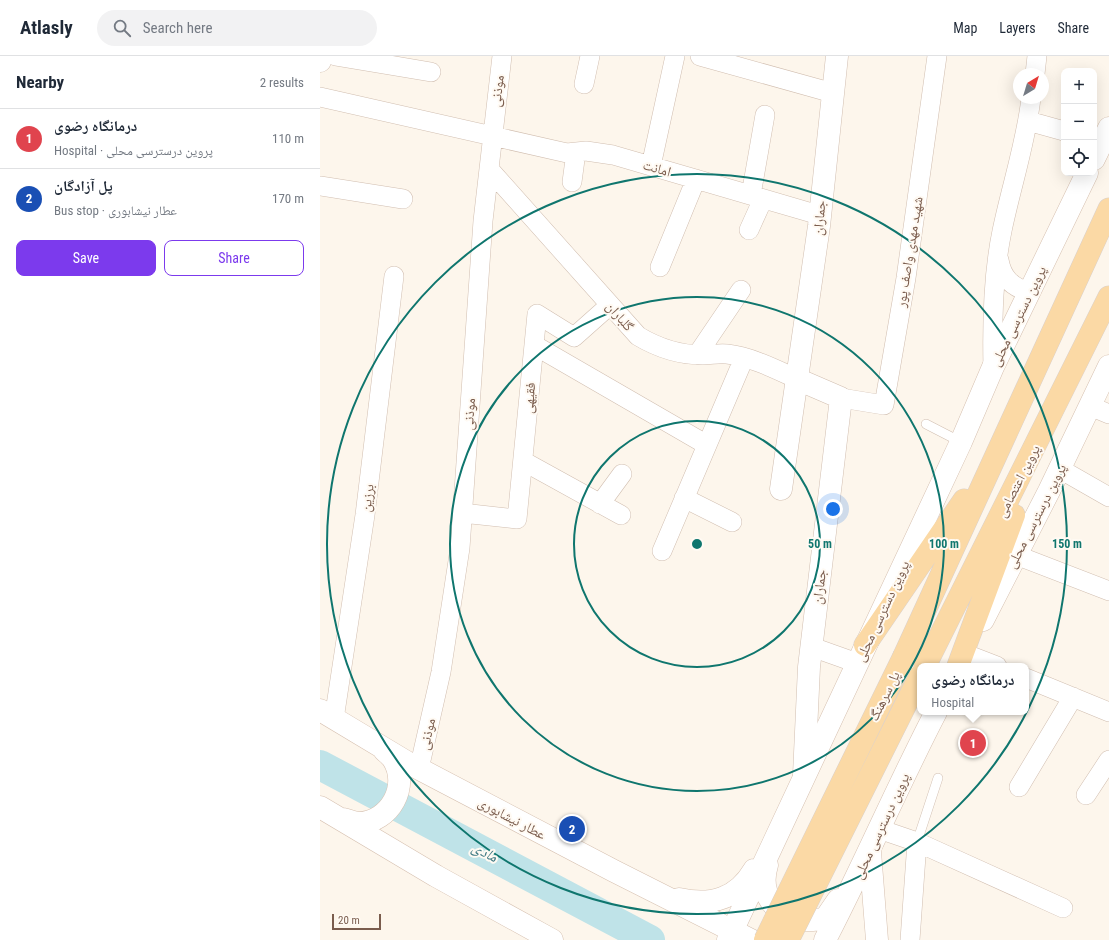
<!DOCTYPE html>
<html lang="en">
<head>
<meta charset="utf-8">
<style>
	:root { --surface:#fff; --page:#f2f2f3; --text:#1f2937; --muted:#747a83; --line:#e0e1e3; --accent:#7c3aed }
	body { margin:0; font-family:"Roboto Condensed","Noto Naskh Arabic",sans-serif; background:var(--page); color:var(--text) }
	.controls { position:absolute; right:12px; top:12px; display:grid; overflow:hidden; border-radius:8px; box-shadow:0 4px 16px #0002 }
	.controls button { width:36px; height:36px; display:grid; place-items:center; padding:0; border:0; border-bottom:1px solid var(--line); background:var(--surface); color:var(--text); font:20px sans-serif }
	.compass { position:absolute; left:693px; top:12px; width:36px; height:36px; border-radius:50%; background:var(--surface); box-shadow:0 4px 16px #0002; rotate:38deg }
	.scale { position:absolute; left:12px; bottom:10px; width:49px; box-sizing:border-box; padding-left:4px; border:2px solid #7a5c4d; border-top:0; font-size:11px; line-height:14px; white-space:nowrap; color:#7a5c4d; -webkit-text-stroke:3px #fffaf3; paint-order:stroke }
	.you { position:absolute; left:513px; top:453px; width:14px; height:14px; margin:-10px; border:3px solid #fff; border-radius:50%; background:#1a73e8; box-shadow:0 0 0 6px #1a73e833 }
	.badge { display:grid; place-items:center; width:26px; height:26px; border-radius:50%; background:var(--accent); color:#fff; font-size:13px; font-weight:700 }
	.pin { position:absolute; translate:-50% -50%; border:2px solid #fff; box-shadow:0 1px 4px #0006 }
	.popup { position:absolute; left:597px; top:607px; width:112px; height:52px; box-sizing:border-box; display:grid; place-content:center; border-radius:8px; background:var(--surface); filter:drop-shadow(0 1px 3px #0005); font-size:13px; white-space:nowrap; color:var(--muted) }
	.popup b { font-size:15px; color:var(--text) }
	.popup::after { content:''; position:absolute; left:50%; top:100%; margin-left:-8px; border:8px solid transparent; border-top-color:var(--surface) }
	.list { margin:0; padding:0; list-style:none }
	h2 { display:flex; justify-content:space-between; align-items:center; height:52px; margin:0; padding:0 16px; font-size:17px }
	h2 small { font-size:13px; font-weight:400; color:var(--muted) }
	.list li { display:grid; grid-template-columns:26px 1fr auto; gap:12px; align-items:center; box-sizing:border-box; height:60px; padding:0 16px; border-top:1px solid var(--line) }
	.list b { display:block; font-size:15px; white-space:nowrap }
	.list p { margin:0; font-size:13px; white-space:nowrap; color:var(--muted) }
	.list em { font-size:13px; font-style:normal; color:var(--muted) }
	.actions { display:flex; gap:8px; padding:12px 16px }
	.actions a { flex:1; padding:9px 0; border:1px solid var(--accent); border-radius:8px; text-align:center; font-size:14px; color:var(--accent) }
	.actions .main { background:var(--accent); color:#fff }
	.icon { flex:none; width:22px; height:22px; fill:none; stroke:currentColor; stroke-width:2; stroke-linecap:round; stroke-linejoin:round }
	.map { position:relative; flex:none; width:789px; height:884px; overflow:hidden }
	header { display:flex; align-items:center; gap:24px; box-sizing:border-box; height:56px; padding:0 20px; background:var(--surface); border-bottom:1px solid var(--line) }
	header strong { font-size:19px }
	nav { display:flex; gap:22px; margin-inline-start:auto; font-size:14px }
	.search { width:280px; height:36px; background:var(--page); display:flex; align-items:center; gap:10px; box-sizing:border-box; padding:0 14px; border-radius:22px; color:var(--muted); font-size:15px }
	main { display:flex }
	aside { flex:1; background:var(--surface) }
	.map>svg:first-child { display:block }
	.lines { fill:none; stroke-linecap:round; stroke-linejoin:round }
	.river { stroke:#bfe3e8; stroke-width:30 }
	.service-casing { stroke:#d1beb0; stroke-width:10 }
	.minor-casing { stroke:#d1beb0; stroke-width:20 }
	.tertiary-casing { stroke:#d1beb0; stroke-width:23 }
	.secondary-casing { stroke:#d6c0b0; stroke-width:23 }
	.primary-casing { stroke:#dad1cd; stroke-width:23 }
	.service { stroke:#fff; stroke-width:9 }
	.minor { stroke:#fff; stroke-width:19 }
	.tertiary { stroke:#fff; stroke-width:22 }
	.secondary { stroke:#fff; stroke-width:22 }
	.primary { stroke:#fbd9a5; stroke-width:22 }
	.primary-bridge-casing { stroke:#dad1cd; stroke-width:23; stroke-linecap:butt }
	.primary-bridge { stroke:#fbd9a5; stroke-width:22 }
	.ring { fill:none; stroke:#0f766e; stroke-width:2 }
	.labels { text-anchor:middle; stroke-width:4; stroke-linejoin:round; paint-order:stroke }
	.street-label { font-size:14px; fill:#7a5c4d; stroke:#fffaf3 }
	.water-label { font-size:15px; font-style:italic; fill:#437c86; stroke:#fffaf3 }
	.centre { fill:#0f766e; stroke:#fffaf3; stroke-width:2 }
	.ring-label { font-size:12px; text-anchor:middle; font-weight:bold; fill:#0f766e; stroke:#fffaf3; stroke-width:4; stroke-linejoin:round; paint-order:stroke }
</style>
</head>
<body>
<header>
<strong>Atlasly</strong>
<div class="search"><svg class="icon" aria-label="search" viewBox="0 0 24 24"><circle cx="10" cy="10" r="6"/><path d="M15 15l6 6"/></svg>Search here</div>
<nav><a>Map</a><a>Layers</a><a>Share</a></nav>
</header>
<main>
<aside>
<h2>Nearby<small>2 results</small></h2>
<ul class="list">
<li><span class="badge" style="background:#e0444e">1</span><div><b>درمانگاه رضوی</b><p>Hospital · پروین درسترسی محلی</p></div><em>110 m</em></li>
<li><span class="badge" style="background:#1a4fb4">2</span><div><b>پل آزادگان</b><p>Bus stop · عطار نیشابوری</p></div><em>170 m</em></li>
</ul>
<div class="actions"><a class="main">Save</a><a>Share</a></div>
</aside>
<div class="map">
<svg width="789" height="884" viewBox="0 0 789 884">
	<rect width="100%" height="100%" fill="#fdf6ec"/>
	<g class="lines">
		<path class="river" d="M0 709 330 884"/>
		<g class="service-casing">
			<path id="service" d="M606 368 641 386
				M597 786 618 722"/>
		</g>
		<g class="minor-casing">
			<path id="minor" d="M15 0 111 16
				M380 0 513 37
				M715 18 717 0
				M264 28 270 0
				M0 41 247 97 266 95 293 99 499 159
				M708 65 744 75
				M331 110 355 0
				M169 113 318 280C338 292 359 299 383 299 391 299 399 297 407 298 432 301 455 313 477 323
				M252 126 256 96
				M0 130 83 143
				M431 139 445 59
				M429 174 443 143
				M679 204C682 222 692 231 709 236
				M340 211 376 123
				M214 289 387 389
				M377 299 421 234
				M673 311C672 268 673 218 682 175 691 131 706 87 711 42
				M521 342 564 349 586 222 617 0
				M770 350 789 358
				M203 405 301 459
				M740 413 789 441
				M364 442 412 466
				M280 448 302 418
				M142 457 197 463 217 258 254 281 290 249
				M342 495 424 302
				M696 499 789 535
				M492 591 537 607
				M646 598 677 610
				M706 622 789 656
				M14 663 45 459 74 220
				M99 713 121 616 140 492 163 165 182 0
				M699 731 753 641
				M766 739 789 704
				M559 773 597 786 743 852
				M590 884 597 786"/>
		</g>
		<g class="tertiary-casing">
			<path id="tertiary" d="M0 5 1 0
				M477 323 521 342 489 611 484 719
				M461 433 499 170 517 0"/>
		</g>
		<g class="secondary-casing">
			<path id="secondary" d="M774 103 789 72
				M663 564 729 435 789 310
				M0 654 90 708 294 815 431 884
				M0 751 116 820 232 884
				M23 763C28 764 34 767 39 767 70 766 90 730 73 703 71 700 67 697 64 694
				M550 796 557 884
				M447 809C438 838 456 862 486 864 492 865 498 863 505 863L518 844
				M359 843C391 850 417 843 434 814
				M408 884 641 386 673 311 767 117
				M505 884C544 809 577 731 616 656"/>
		</g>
		<g class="primary-casing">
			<path id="primary" d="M545 589 644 444
				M584 600 789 153
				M605 610 789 241
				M638 610 694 459"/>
		</g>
		<use href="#service" class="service"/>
		<use href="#minor" class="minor"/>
		<use href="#tertiary" class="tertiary"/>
		<use href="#secondary" class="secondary"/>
		<use href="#primary" class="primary"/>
		<g class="primary-bridge-casing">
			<path id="primary-bridge" d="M445 884 584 600
				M468 884 600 620"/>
		</g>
		<use href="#primary-bridge" class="primary-bridge"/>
	</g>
	<g class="ring">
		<circle cx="377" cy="488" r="123"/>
		<circle cx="377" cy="488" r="247"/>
		<circle cx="377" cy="488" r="370"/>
	</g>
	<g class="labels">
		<g class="street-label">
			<text transform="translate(177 35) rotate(-83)" y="5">موذنی</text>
			<text transform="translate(337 112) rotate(16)" y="5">امانت</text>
			<text transform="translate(499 162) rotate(-85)" y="5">جماران</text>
			<text transform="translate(589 196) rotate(-81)" y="5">شهید مهدی واصف پور</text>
			<text transform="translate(300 260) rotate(49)" y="5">گلباران</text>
			<text transform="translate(698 260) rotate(-64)" y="5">پروین دسترسی محلی</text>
			<text transform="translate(209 342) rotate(-85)" y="5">فقیهی</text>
			<text transform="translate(149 358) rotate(-86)" y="5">موذنی</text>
			<text transform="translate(698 425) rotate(-63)" y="5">پروین اعتصامی</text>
			<text transform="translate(47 442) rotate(-83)" y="5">برزین</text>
			<text transform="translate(716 460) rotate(-63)" y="5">پروین درسترسی محلی</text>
			<text transform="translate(499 531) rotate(-83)" y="5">جماران</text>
			<text transform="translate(562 555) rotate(-65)" y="5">پروین دسترسی محلی</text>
			<text transform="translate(564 640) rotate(-64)" y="5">پل سرهنگ</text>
			<text transform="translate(107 678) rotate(-77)" y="5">موذنی</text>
			<text transform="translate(192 762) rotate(28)" y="5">عطار نیشابوری</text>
			<text transform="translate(561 770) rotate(-65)" y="5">پروین درسترسی محلی</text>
		</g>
		<g class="water-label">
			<text transform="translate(165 796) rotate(28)" y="5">مادی</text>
		</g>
	</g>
	<circle cx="377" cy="488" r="6" class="centre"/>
	<g class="ring-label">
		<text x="500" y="492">50 m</text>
		<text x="624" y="492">100 m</text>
		<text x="747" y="492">150 m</text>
	</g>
</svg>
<div class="controls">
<button>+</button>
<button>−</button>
<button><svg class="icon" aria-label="locate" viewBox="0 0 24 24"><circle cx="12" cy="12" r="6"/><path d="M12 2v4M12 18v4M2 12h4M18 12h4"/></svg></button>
</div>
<svg class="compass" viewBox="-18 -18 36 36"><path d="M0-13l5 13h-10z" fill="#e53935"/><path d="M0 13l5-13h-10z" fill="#747a83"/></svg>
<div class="scale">20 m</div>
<div class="you"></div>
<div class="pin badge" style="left:653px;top:687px;background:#e0444e">1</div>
<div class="popup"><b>درمانگاه رضوی</b>Hospital</div>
<div class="pin badge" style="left:252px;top:773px;background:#1a4fb4">2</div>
</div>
</main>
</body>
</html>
